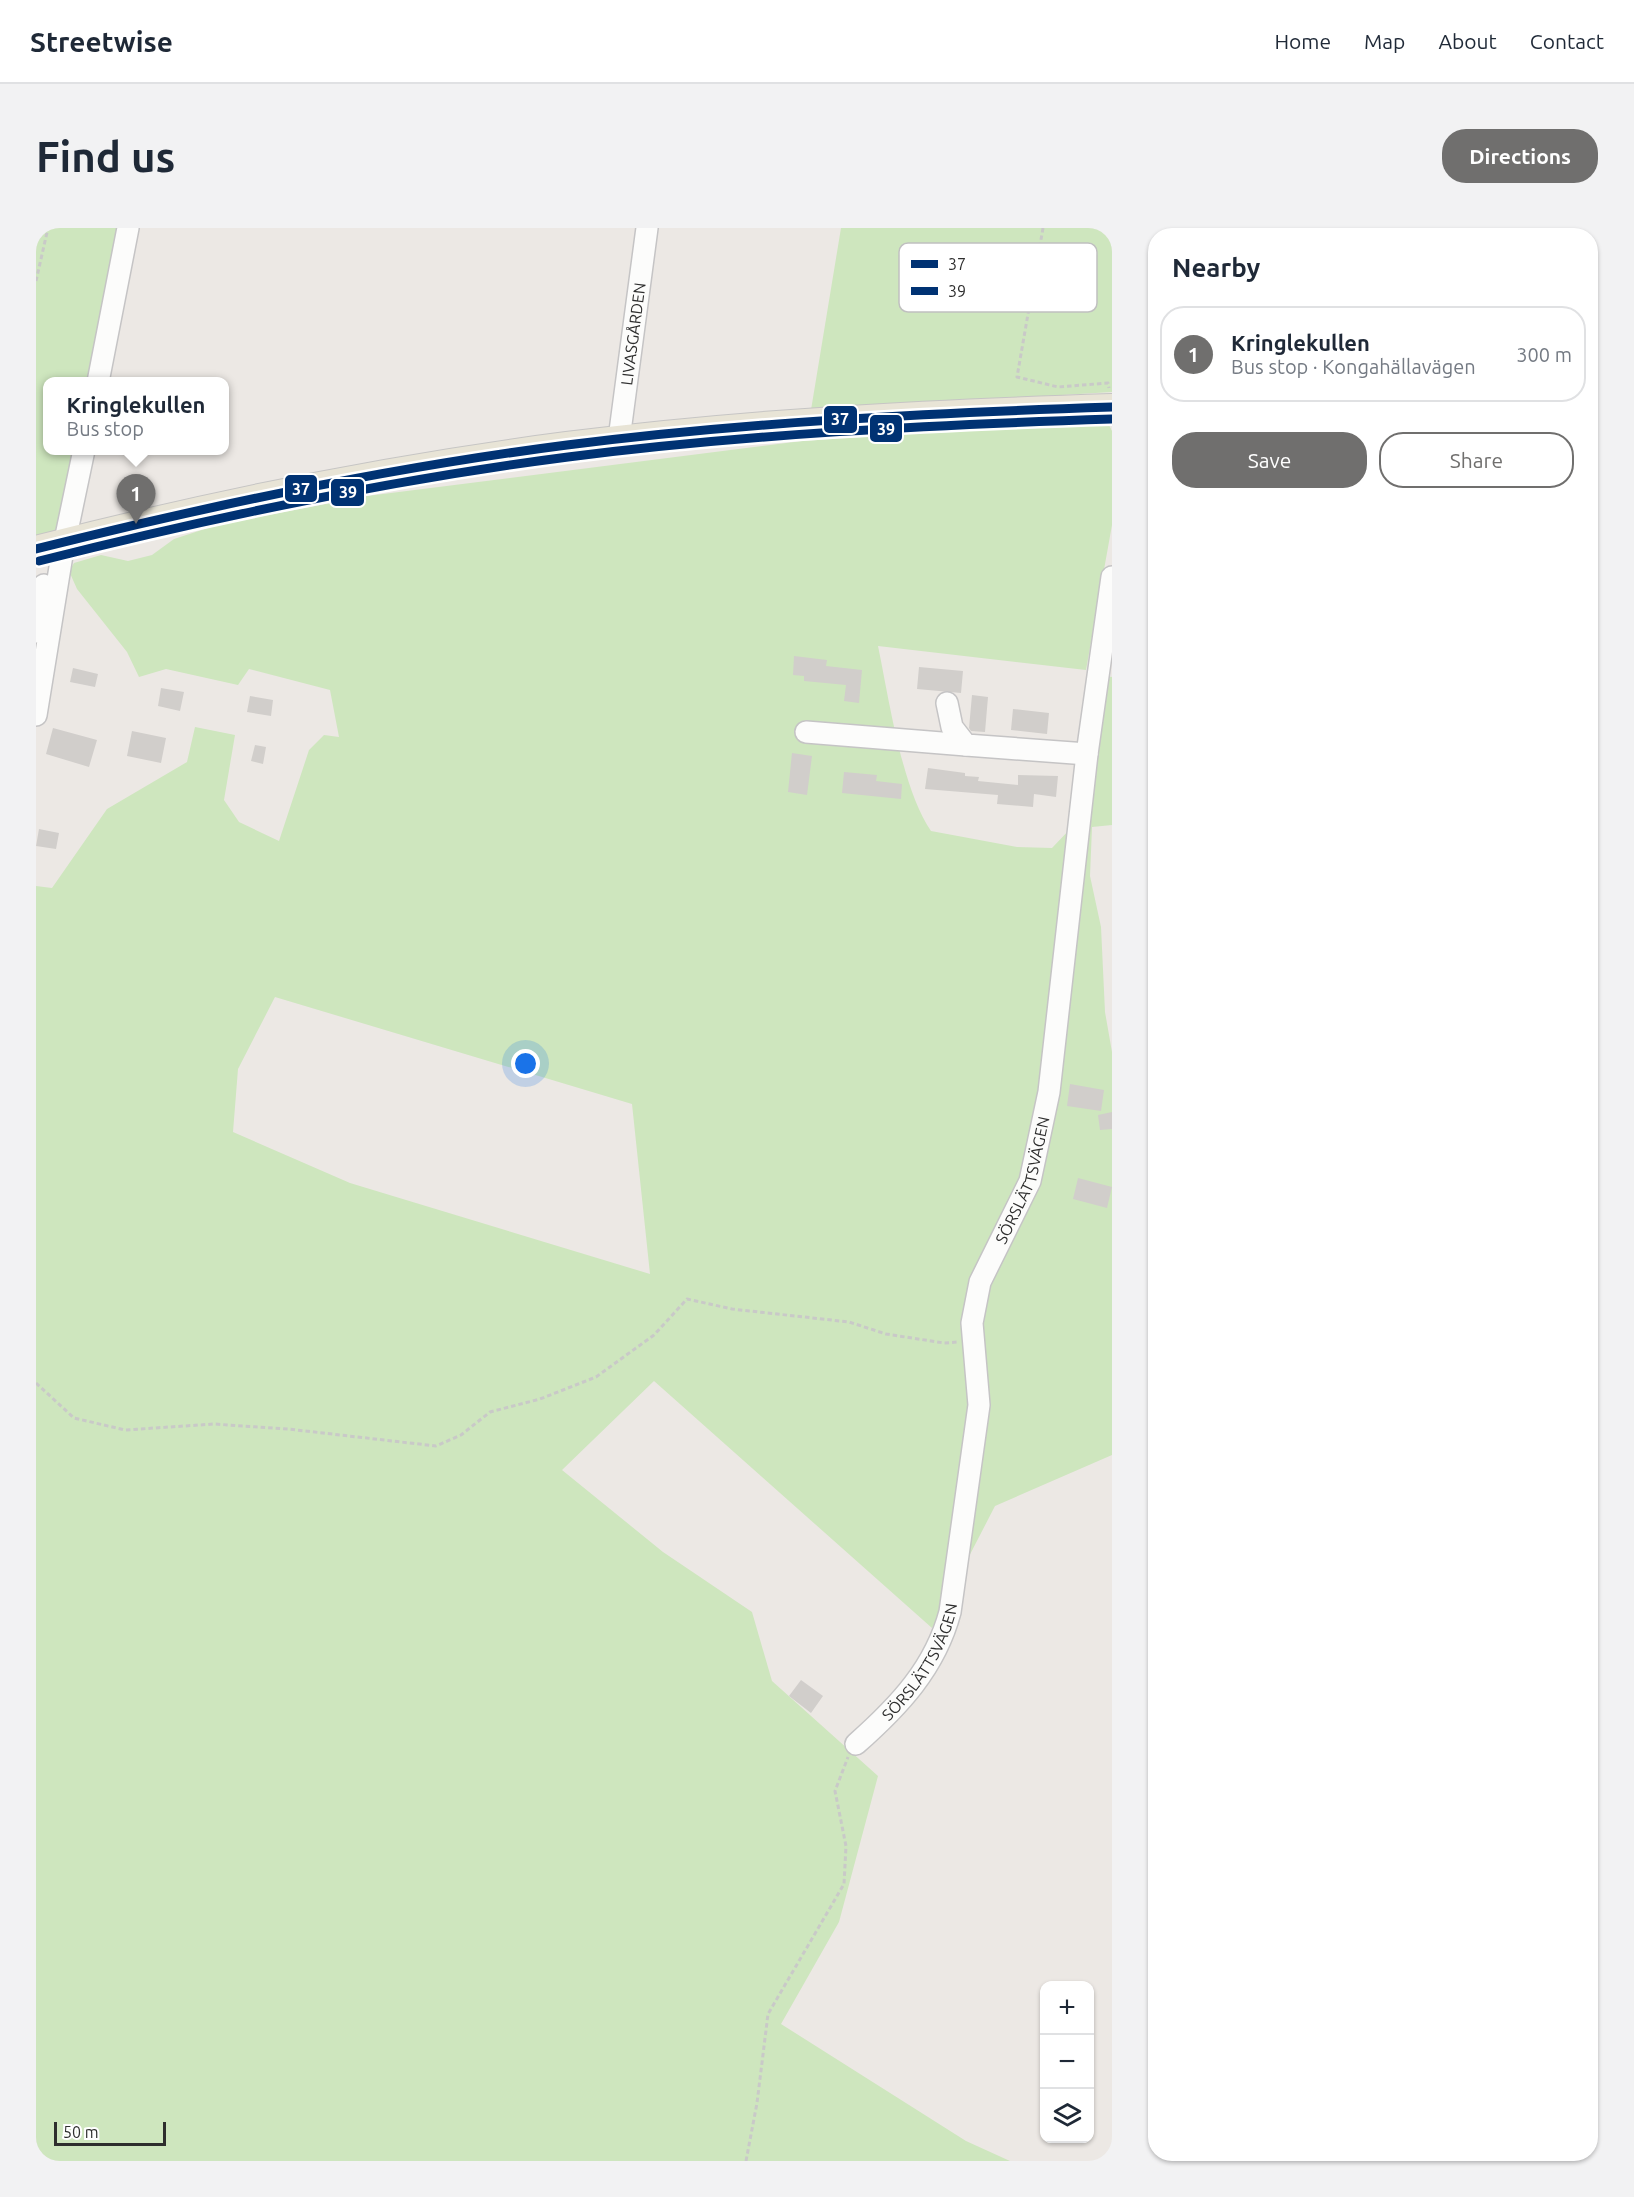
<!DOCTYPE html>
<html lang="en">
<head>
<meta charset="utf-8">
<style>
	:root { --surface:#fff; --page:#f2f2f3; --text:#1f2937; --muted:#747a83; --line:#e0e1e3; --accent:#706f6e }
	body { margin:0; font-family:Ubuntu,sans-serif; background:var(--page); color:var(--text) }
	.controls { position:absolute; right:18px; bottom:18px; display:grid; overflow:hidden; border-radius:12px; box-shadow:0 2px 4px #0004 }
	.controls button { width:54px; height:54px; display:grid; place-items:center; padding:0; border:0; border-bottom:2px solid var(--line); background:var(--surface); color:var(--text); font:30px sans-serif }
	.scale { position:absolute; left:18px; bottom:15px; width:112px; box-sizing:border-box; padding-left:6px; border:3px solid #2e2e2e; border-top:0; font-size:16px; line-height:21px; white-space:nowrap; color:#2e2e2e; -webkit-text-stroke:4px #fff; paint-order:stroke }
	.you { position:absolute; left:490px; top:836px; width:21px; height:21px; margin:-15px; border:4px solid #fff; border-radius:50%; background:#1a73e8; box-shadow:0 0 0 9px #1a73e833 }
	.badge { display:grid; place-items:center; width:39px; height:39px; border-radius:50%; background:var(--accent); color:#fff; font-size:20px; font-weight:700 }
	.pin { position:absolute; translate:-50% -50px; filter:drop-shadow(0 2px 3px #0008) }
	.pin::after { content:''; position:absolute; top:32px; width:21px; height:18px; background:inherit; clip-path:polygon(0 0,100% 0,50% 100%) }
	.popup { position:absolute; left:7px; top:149px; width:186px; height:78px; box-sizing:border-box; display:grid; place-content:center; border-radius:12px; background:var(--surface); filter:drop-shadow(0 2px 4px #0005); font-size:20px; white-space:nowrap; color:var(--muted) }
	.popup b { font-size:22px; color:var(--text) }
	.popup::after { content:''; position:absolute; left:50%; top:100%; margin-left:-12px; border:12px solid transparent; border-top-color:var(--surface) }
	.list { margin:0; padding:0; list-style:none }
	h2 { display:flex; justify-content:space-between; align-items:center; height:78px; margin:0; padding:0 24px; font-size:26px }
	h2 small { font-size:20px; font-weight:400; color:var(--muted) }
	.list li { display:grid; grid-template-columns:39px 1fr auto; gap:18px; align-items:center; box-sizing:border-box; height:96px; margin:0 12px 12px; padding:0 12px; border:2px solid var(--line); border-radius:24px }
	.list b { display:block; font-size:22px; white-space:nowrap }
	.list p { margin:0; font-size:20px; white-space:nowrap; color:var(--muted) }
	.list em { font-size:20px; font-style:normal; color:var(--muted) }
	.actions { display:flex; gap:12px; padding:18px 24px }
	.actions a { flex:1; padding:14px 0; border:2px solid var(--accent); border-radius:24px; text-align:center; font-size:21px; color:var(--accent) }
	.actions .main { background:var(--accent); color:#fff }
	.icon { flex:none; width:33px; height:33px; fill:none; stroke:currentColor; stroke-width:2; stroke-linecap:round; stroke-linejoin:round }
	.map { position:relative; flex:none; width:1076px; height:1933px; overflow:hidden; border-radius:24px }
	header { display:flex; align-items:center; gap:36px; box-sizing:border-box; height:84px; padding:0 30px; background:var(--surface); border-bottom:2px solid var(--line) }
	header strong { font-size:28px }
	nav { display:flex; gap:33px; margin-inline-start:auto; font-size:21px }
	.intro { display:flex; align-items:center; justify-content:space-between; box-sizing:border-box; height:144px; padding:0 36px }
	h1 { margin:0; font-size:42px }
	.button { padding:15px 27px; border-radius:24px; background:var(--accent); color:#fff; font-size:21px; font-weight:700 }
	main { display:flex; gap:36px; padding:0 36px }
	aside { flex:1; background:var(--surface); border-radius:24px; box-shadow:0 2px 4px #0004 }
	.map>svg:first-child { display:block }
	.green { fill:#cee6be; fill-rule:evenodd }
	.building { fill:#d1cecb }
	.lines { fill:none; stroke-linecap:round; stroke-linejoin:round }
	.minor-casing { stroke:#c5c4c5; stroke-width:24 }
	.major-casing { stroke:#c6c5c4; stroke-width:28 }
	.path { stroke:#c9c9c8; stroke-width:3; stroke-dasharray:4.5 3; stroke-linecap:butt }
	.minor { stroke:#fcfcfb; stroke-width:21 }
	.major { stroke:#e8e4d6; stroke-width:26 }
	.bus-1-casing { stroke:#fff; stroke-width:14 }
	.bus-2-casing { stroke:#fff; stroke-width:14 }
	.bus-1 { stroke:#003273; stroke-width:9 }
	.bus-2 { stroke:#003273; stroke-width:9 }
	.labels { text-anchor:middle; stroke-width:4.5; stroke-linejoin:round; paint-order:stroke }
	.street-label { font-size:16px; fill:#2e2e2e; stroke:#fff }
	.key { fill:#fff; stroke:#c0c0c0; stroke-width:1.5 }
	.key-label { font-size:16px; fill:#2e2e2e }
	.line-badge { stroke:#fff; stroke-width:2 }
	.badge-label { font-size:16px; text-anchor:middle; font-weight:bold; fill:#fff }
</style>
</head>
<body>
<header>
<strong>Streetwise</strong>
<nav><a>Home</a><a>Map</a><a>About</a><a>Contact</a></nav>
</header>
<div class="intro"><h1>Find us</h1><a class="button">Directions</a></div>
<main>
<div class="map">
<svg width="1076" height="1933" viewBox="0 0 1076 1933">
	<rect width="100%" height="100%" fill="#ece8e4"/>
	<path class="green" d="M0 0H84L53 153 12 154V222L39 223 22 306 0 311Z
		M805 0H1076V164L775 182Z
		M1071 193 1076 203V297L1050 442 842 418C853 471 866 561 895 603L981 619 1016 620 1056 578 1070 448 1076 449V597L1056 599 1054 648 1065 699 1069 784 1076 824V1227L959 1278 896 1400 618 1153 526 1242 627 1324 716 1384 736 1453 842 1548 803 1694 745 1796 930 1913 974 1933H0V658L16 660 71 581 151 534 159 499 199 507 188 572 203 594 243 613 273 522 288 507 303 509 294 462 213 441 202 457 130 441 103 449 91 424 41 361 33 343 38 335 65 327 92 333 116 327 138 311 181 297 331 268 766 213ZM239 769 596 876 614 1046 314 955 197 904 202 841Z"/>
	<path class="building" d="M758 428 791 432 790 438 826 442 823 475 808 473 810 457 768 453V448L757 447Z
		M883 439 927 443 925 465 881 461Z
		M37 440 62 446 59 459 34 454Z
		M125 460 148 464 144 483 122 478Z
		M936 467 952 469 949 504 935 503 933 500Z
		M214 468 237 472 235 488 211 484Z
		M977 481 1013 485 1011 506 975 502Z
		M17 500 61 512 53 539 10 526Z
		M96 503 130 510 125 535 91 528Z
		M219 517 230 519 227 536 215 533Z
		M756 525 776 528 771 567 752 564Z
		M892 540 929 545V548L943 549 942 553 982 557V547L1022 548 1020 569 998 566 997 579 961 576 962 567 889 561Z
		M808 544 841 547 840 553 866 556 865 571 806 565Z
		M3 601 23 605 20 621 0 618Z
		M1034 856 1068 862 1065 883 1031 878Z
		M1076 884V901L1064 902 1062 887Z
		M1042 950 1076 959 1071 980 1037 971Z
		M765 1452 787 1468 775 1485 753 1468Z"/>
	<g class="lines">
		<g class="minor-casing">
			<g id="minor">
				<path d="M62 154 92 0"/>
				<path id="s1" d="M583 211 611 0"/>
				<path d="M0 404 8 357"/>
				<path d="M911 475 916 499 930 517 1051 526"/>
				<path d="M0 487 26 327 48 222"/>
				<path d="M770 504 930 517"/>
				<path id="s2" d="M820 1516C863 1478 899 1440 914 1384L943 1177 936 1095 944 1054 994 953 1013 864 1051 526 1076 349"/>
			</g>
		</g>
		<g class="major-casing">
			<path id="major" d="M0 321C175 276 352 240 531 217 711 194 894 185 1076 179"/>
		</g>
		<path class="path" d="M1007 0 981 149 1022 159 1072 155 1073 160
			M0 53 12 0
			M0 1155 38 1190 89 1202 178 1196 252 1201 400 1218 425 1207 454 1184 504 1171 560 1149 618 1107 651 1071 696 1081 813 1094 850 1106 908 1115 922 1114
			M710 1933 721 1875 732 1786 808 1656 810 1618 799 1563 812 1529"/>
		<use href="#minor" class="minor"/>
		<use href="#major" class="major"/>
		<g class="bus-1-casing">
			<path id="bus-1" d="M0 321C175 277 352 240 531 217 712 194 894 185 1076 179"/>
		</g>
		<g class="bus-2-casing">
			<path id="bus-2" d="M3 333C178 289 354 252 532 229 713 206 894 197 1076 191"/>
		</g>
		<use href="#bus-1" class="bus-1"/>
		<use href="#bus-2" class="bus-2"/>
	</g>
	<g class="labels">
		<g class="street-label">
			<text dy="6" stroke="none"><textPath href="#s1" startOffset="106">LIVASGÅRDEN</textPath></text>
			<text dy="6" stroke="none"><textPath href="#s2" startOffset="609">SÖRSLÄTTSVÄGEN</textPath></text>
			<text dy="6" stroke="none"><textPath href="#s2" startOffset="106">SÖRSLÄTTSVÄGEN</textPath></text>
		</g>
	</g>
	<rect x="863" y="15" width="198" height="69" rx="9" class="key"/>
	<rect x="875" y="32" width="27" height="8" fill="#003273"/>
	<rect x="875" y="59" width="27" height="8" fill="#003273"/>
	<g class="key-label">
		<text x="912" y="42">37</text>
		<text x="912" y="69">39</text>
	</g>
	<g class="line-badge">
		<rect x="787" y="177" width="35" height="29" rx="6" fill="#003273"/>
		<rect x="833" y="186" width="34" height="29" rx="6" fill="#003273"/>
		<rect x="248" y="246" width="34" height="29" rx="6" fill="#003273"/>
		<rect x="294" y="250" width="35" height="29" rx="6" fill="#003273"/>
	</g>
	<g class="badge-label">
		<text x="804" y="197">37</text>
		<text x="850" y="207">39</text>
		<text x="265" y="267">37</text>
		<text x="312" y="270">39</text>
	</g>
</svg>
<div class="controls">
<button>+</button>
<button>−</button>
<button><svg class="icon" aria-label="layers" viewBox="0 0 24 24"><path d="M12 4l9 5-9 5-9-5zM3 14l9 5 9-5"/></svg></button>
</div>
<div class="scale">50 m</div>
<div class="you"></div>
<div class="pin badge" style="left:100px;top:296px">1</div>
<div class="popup"><b>Kringlekullen</b>Bus stop</div>
</div>
<aside>
<h2>Nearby<small></small></h2>
<ul class="list">
<li><span class="badge">1</span><div><b>Kringlekullen</b><p>Bus stop · Kongahällavägen</p></div><em>300 m</em></li>
</ul>
<div class="actions"><a class="main">Save</a><a>Share</a></div>
</aside>
</main>
</body>
</html>
